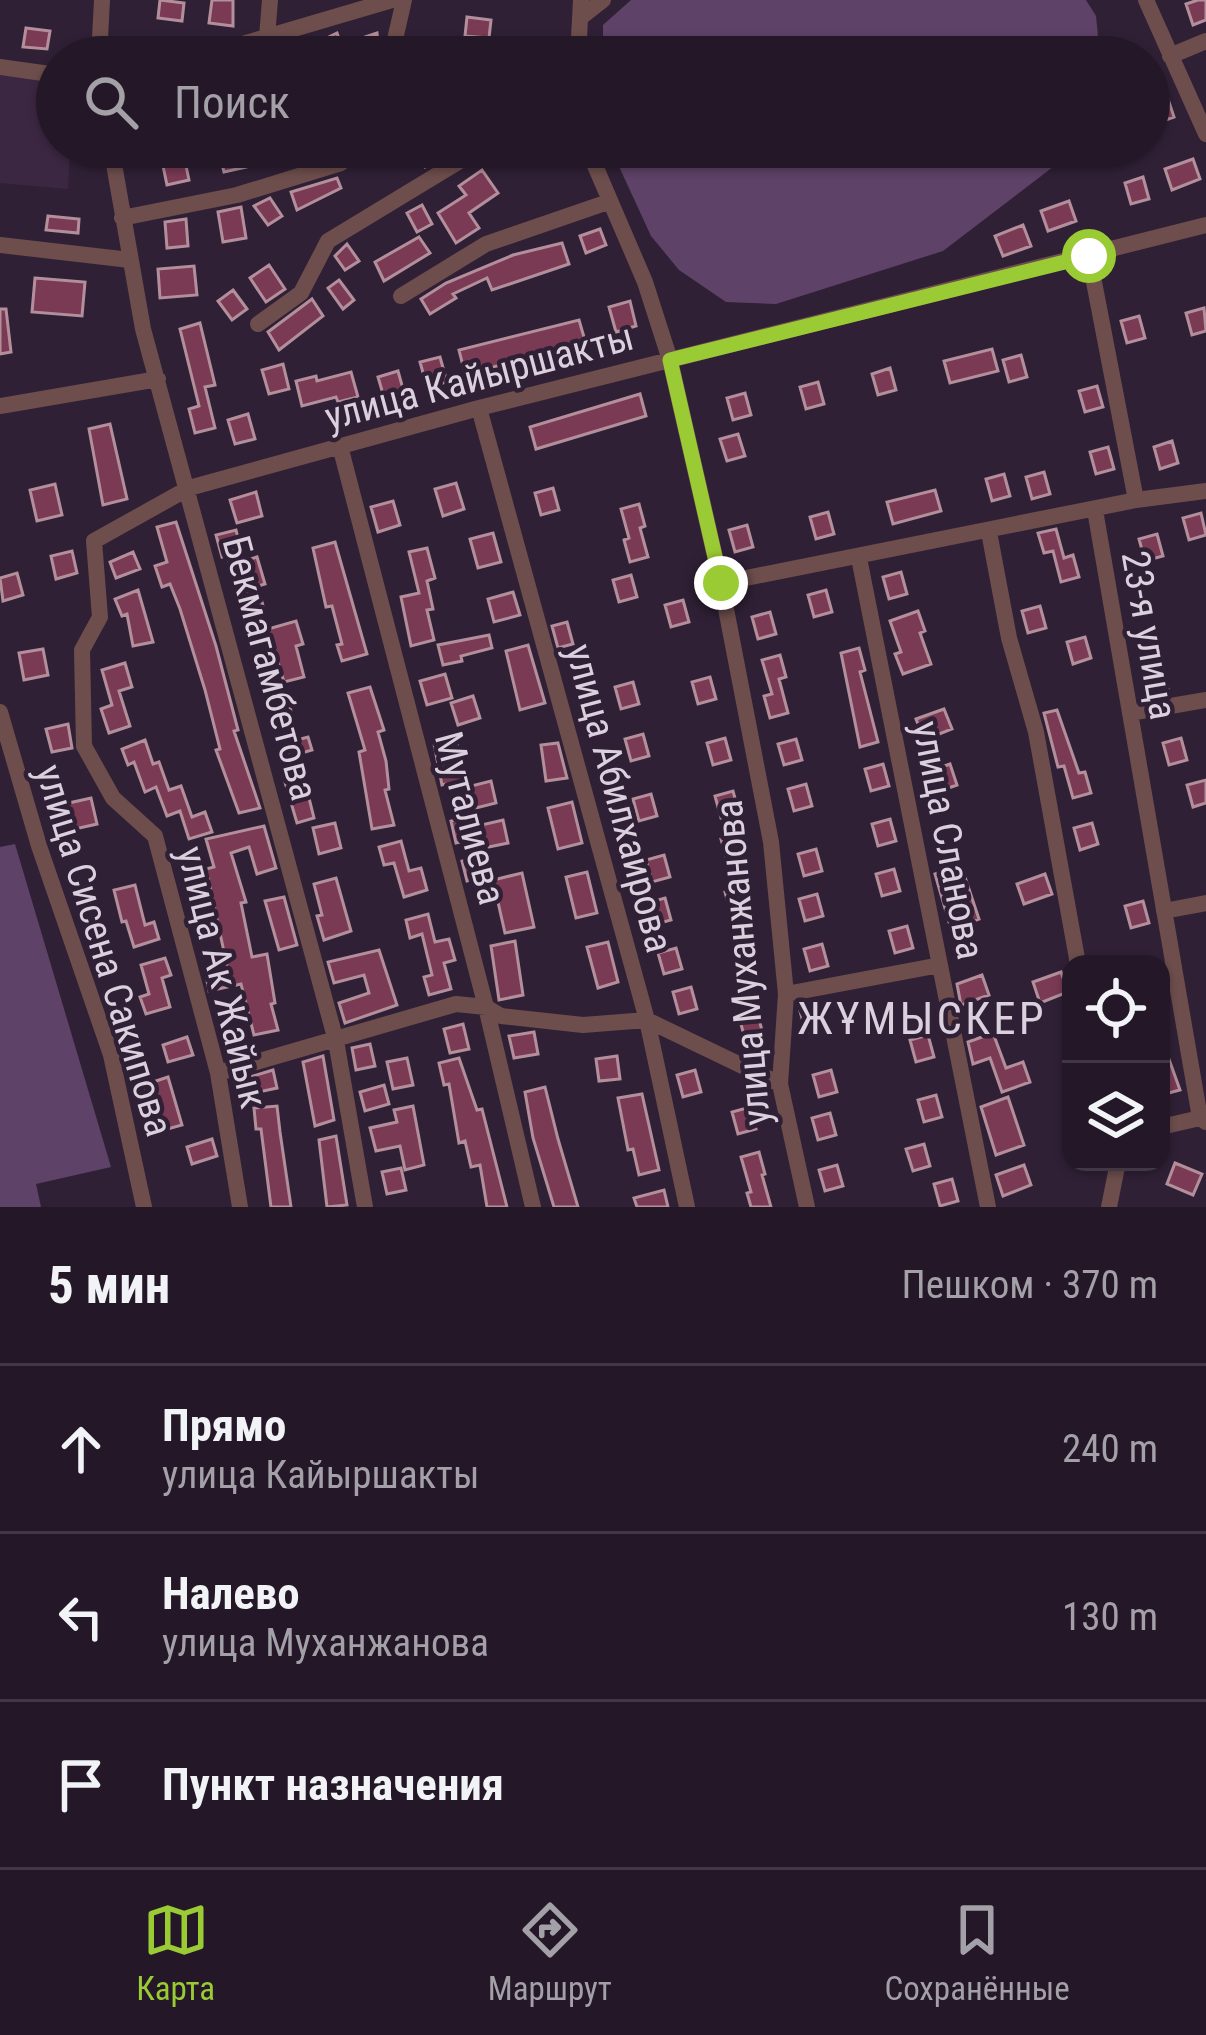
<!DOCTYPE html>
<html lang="ru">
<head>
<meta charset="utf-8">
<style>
	:root { --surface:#241828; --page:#302534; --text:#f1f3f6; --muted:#a3a0a8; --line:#413745; --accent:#9acb34 }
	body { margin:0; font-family:"Roboto Condensed",sans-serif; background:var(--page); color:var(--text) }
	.controls { position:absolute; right:36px; bottom:36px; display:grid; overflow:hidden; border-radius:24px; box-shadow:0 3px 9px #0004 }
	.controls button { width:108px; height:108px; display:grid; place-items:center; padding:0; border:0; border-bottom:3px solid var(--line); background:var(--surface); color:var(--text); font:60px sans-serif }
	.stop { position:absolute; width:36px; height:36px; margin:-27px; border:9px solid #9acb34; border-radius:50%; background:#fff }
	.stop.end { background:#9acb34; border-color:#fff; box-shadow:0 3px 12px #0008 }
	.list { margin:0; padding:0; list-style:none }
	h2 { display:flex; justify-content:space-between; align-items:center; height:156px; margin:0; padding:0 48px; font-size:51px }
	h2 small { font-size:39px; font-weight:400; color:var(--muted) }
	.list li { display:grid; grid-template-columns:78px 1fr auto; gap:36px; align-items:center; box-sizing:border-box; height:168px; padding:0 48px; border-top:3px solid var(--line) }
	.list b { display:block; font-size:45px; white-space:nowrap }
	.list p { margin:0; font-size:39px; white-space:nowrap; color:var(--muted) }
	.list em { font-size:39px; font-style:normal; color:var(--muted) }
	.icon { flex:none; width:66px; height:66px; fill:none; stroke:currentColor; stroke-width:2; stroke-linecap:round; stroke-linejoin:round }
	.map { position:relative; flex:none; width:1206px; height:1207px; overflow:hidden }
	.search { position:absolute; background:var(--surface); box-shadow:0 3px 9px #0004; left:36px; right:36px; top:36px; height:132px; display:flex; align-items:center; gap:30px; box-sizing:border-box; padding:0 42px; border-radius:66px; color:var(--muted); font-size:45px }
	.sheet { height:660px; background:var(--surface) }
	nav { display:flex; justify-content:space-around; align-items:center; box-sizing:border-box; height:168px; border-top:3px solid var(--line); background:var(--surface); font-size:33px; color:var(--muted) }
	nav a { display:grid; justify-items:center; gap:6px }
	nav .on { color:var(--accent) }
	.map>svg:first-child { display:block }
	.built { fill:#3c2742 }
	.green { fill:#5e4268 }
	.building { fill:#7a3a54; stroke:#b28f9b; stroke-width:3 }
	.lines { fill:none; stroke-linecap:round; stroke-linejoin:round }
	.minor { stroke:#6d4e4c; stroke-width:16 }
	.route { stroke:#9acb34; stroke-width:15 }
	.labels { text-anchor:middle; stroke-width:9; stroke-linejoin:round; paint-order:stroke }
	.street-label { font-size:39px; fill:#dbd0de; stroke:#302036 }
	.quarter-label { font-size:45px; letter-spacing:3px; fill:#dbd0de; stroke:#302036 }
</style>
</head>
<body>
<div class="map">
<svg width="1206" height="1207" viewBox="0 0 1206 1207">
	<rect width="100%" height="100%" fill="#302036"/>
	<path class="built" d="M0 74 57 81V147H70L68 189 0 183Z"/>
	<path class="green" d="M631 0H1086L1096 16 1100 57H603V25Z
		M610 147H1079L943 251 776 304 726 302 679 270 651 236Z
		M15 844 111 1167 36 1184 41 1207H0V847Z"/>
	<path class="building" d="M160 0 184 3 182 21 158 18Z
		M212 0H233V26L209 23Z
		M1198 0H1206V20L1193 25 1186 4Z
		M467 17 491 20 489 38 465 36Z
		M26 28 50 31 47 49 23 47Z
		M337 33 344 53 319 57 314 44Z
		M377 33 379 53 369 57 362 38Z
		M1167 96 1174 117 1149 126V102Z
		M242 147 246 167 224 172 219 152Z
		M426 147H432L440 158 425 167 416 155Z
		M525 147H559L564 154 551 162 544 151 521 166 513 155Z
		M1193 159 1200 179 1172 190 1165 169Z
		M185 161 189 180 167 185 163 166Z
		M482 170 498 193 469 213 479 228 456 243 438 213 466 195 459 186Z
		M1143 177 1149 199 1131 204 1125 183Z
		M337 178 341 188 297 210 291 192Z
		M270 198 282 216 268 225 254 206Z
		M1069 201 1076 221 1048 231 1041 211Z
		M422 205 432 224 417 232 407 213Z
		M241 207 246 238 223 242 218 212Z
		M48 216 79 219 78 233 46 230Z
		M186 219 188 246 167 248 165 222Z
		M1023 225 1031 246 1003 256 995 236Z
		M600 229 606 245 586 253 580 236Z
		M419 237 430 253 384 281 375 262Z
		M562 243 569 264 492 290 487 278 453 294 456 298 430 314 421 299 446 283 513 255Z
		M347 244 359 261 345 270 335 256Z
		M269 265 285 289 266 302 250 278Z
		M194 266 197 295 160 298 158 269Z
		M35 278 85 282 82 316 32 312Z
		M339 280 354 300 343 309 328 288Z
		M233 290 247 309 232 320 218 301Z
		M312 299 323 316 279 350 268 332Z
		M630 301 636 326 616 332 609 307Z
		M1204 308 1206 331 1192 335 1186 313Z
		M0 309H6L11 352 0 354Z
		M1139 316 1145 338 1127 343 1121 321Z
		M579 320 586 344 465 374 459 350Z
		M200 323 215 385 205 387 215 428 195 433 189 409 199 406 180 329Z
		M992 349 998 371 950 383 944 361Z
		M1021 355 1027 377 1009 382 1003 360Z
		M440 357 447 382 427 387 420 362Z
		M283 364 289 389 269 394 262 370Z
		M890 368 896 390 878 395 872 374Z
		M398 371 405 396 385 401 378 377Z
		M351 372 358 397 338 402 336 397 302 406 296 381 316 376 317 381Z
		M818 382 824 404 806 409 800 387Z
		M1097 386 1103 407 1085 412 1079 391Z
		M745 393 751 415 733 420 727 398Z
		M640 394 646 416 536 449 530 427Z
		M248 414 255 439 235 444 228 420Z
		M110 424 127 499 103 505 89 429Z
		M738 434 745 456 727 461 720 439Z
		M1172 441 1178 463 1160 469 1154 447Z
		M1108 447 1114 469 1096 474 1090 452Z
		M1044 472 1050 494 1032 499 1026 477Z
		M1004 474 1010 496 992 501 986 479Z
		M456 483 464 509 443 516 435 489Z
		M55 484 62 515 37 521 30 490Z
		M553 488 559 510 541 515 535 493Z
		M935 490 941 511 893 524 887 502Z
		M256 492 262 516 237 523 230 500Z
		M393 501 400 525 378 532 371 507Z
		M639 504 645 526 640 528 648 557 630 562 624 540 629 538 621 509Z
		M828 512 834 534 816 539 810 517Z
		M1201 513 1206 535 1189 540 1183 518Z
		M176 522 216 646 238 730 234 731 260 808 239 813 216 750 220 749 205 690 180 609 170 584 162 587 155 566 167 562 157 527Z
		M747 525 753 547 735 552 729 530Z
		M1056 529 1064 558 1073 555 1079 577 1061 582 1053 551 1044 553 1038 533Z
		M236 530 244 561 257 557 265 584 258 586 265 614 245 619 227 555 222 557 216 535Z
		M493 533 501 562 478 568 470 539Z
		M1157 534 1163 556 1145 561 1139 539Z
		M335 542 367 654 342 661 337 645 342 644 332 606 326 607 313 548Z
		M427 548 435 578 427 581 433 609 427 610 434 640 411 646 401 597 419 593 409 552Z
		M72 551 77 573 56 579 51 556Z
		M133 552 140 569 116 578 110 562Z
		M901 572 907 594 889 599 883 577Z
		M17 573 23 595 3 601 0 578Z
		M631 575 637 597 619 602 613 580Z
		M138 590 153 642 133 646 127 614 122 616 115 599Z
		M826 590 832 612 814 617 808 595Z
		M513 592 520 615 494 622 488 599Z
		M683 600 689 622 671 627 665 605Z
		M1040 606 1046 628 1028 633 1022 611Z
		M918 611 925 631 920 633 931 664 903 674 895 654 901 652 890 621Z
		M770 612 776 634 758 639 752 617Z
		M296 621 303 644 296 646 304 677 284 682 268 629Z
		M567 622 573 644 558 648 552 626Z
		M489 635 492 648 461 656 462 661 443 665 438 645Z
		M1085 637 1091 658 1073 664 1067 642Z
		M528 645 545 703 520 710 506 651Z
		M859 648 865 670 860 672 878 742 860 747 841 653Z
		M43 649 48 675 24 680 19 653Z
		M780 655 786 677 779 679 788 713 770 718 764 696 772 694 762 660Z
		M125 663 132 687 119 691 130 726 109 733 101 709 112 705 102 670Z
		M1162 667 1168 689 1150 694 1144 672Z
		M445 674 452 698 427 705 420 681Z
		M710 677 716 699 698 704 692 682Z
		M633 682 639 704 621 709 615 687Z
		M370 687 384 730 378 732 386 761 389 789 385 790 394 825 372 829 359 752 365 750 348 693Z
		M285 690 291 711 271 717 265 696Z
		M473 696 480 718 458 725 451 703Z
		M944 709 952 729 924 740 916 719Z
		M1057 710 1079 773 1085 772 1091 793 1073 798 1064 766 1058 767 1044 713Z
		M68 724 72 748 52 752 46 729Z
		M454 734 468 779 442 785 433 739Z
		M643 734 649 756 631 761 625 739Z
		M308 737 312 750 298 754 314 818 297 823 282 772 293 769 285 743Z
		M725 738 731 760 713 765 707 743Z
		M1181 738 1187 760 1169 765 1163 743Z
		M796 739 802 760 784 765 778 744Z
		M145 740 153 764 159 762 169 790 181 786 192 817 205 812 212 832 189 839 180 811 167 816 156 787 145 792 134 762 128 765 122 749Z
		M558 743 567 778 546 781 541 745Z
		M883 764 889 786 871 791 865 769Z
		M950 764 957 785 929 795 922 774Z
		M1206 780V803L1193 807 1187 785Z
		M491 781 496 803 472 809 467 787Z
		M806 784 812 806 794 811 788 789Z
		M733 791 739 813 721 818 715 796Z
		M651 794 657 816 639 821 633 799Z
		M91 798 97 824 75 829 69 803Z
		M572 802 582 843 558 849 548 808Z
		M470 816 473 827 503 820 508 843 484 848 482 837 456 843 451 821Z
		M890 819 896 841 878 846 872 824Z
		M335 823 341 848 319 854 313 828Z
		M1092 823 1098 844 1080 850 1074 828Z
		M264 826 276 868 257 874 249 847 231 853 246 902 241 903 252 957 267 954 275 1003 271 1004 278 1030 254 1035 241 984 209 991 206 975 228 970 206 869 214 867 206 839Z
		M739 834 745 856 727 861 721 839Z
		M401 841 409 871 421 868 427 890 404 897 394 863 384 865 379 847Z
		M816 849 822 871 804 876 798 854Z
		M664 855 670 877 652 882 646 860Z
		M483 856 488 876 467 881 462 861Z
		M961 865 979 919 951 929 935 874Z
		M894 869 900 891 882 896 876 874Z
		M587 872 597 913 576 918 566 877Z
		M522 873 534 927 505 933 493 880Z
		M1045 874 1052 894 1024 904 1017 884Z
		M336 878 351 931 324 940 317 916 322 915 314 884Z
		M135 885 145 925 154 922 159 939 134 947 126 921 122 922 114 890Z
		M743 887 749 909 731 914 725 892Z
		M817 894 823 916 805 921 799 899Z
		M284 897 297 945 279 950 265 901Z
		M665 898 671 920 653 925 647 903Z
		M1143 901 1149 923 1131 928 1125 906Z
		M428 914 435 942 449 939 455 960 444 963 451 989 429 995 424 977 432 975 422 934 410 938 406 920Z
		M907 926 913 948 895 953 889 931Z
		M750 930 756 952 738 957 732 935Z
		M515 941 523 995 499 1000 491 946Z
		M608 942 618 982 598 988 587 947Z
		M822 944 828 966 810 971 804 949Z
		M676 948 682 969 664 974 658 953Z
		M379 950 397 1005 345 1023 339 1003 369 993 364 975 334 983 328 962Z
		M165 958 171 975 162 978 170 1007 146 1014 140 997 149 994 141 965Z
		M1061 972 1068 992 1040 1003 1033 982Z
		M982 975 989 995 961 1005 957 984Z
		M691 987 697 1009 679 1014 673 992Z
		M818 1006 824 1028 806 1033 800 1011Z
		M757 1012 763 1034 745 1039 739 1017Z
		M463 1024 469 1049 450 1053 444 1029Z
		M534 1032 538 1054 514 1058 509 1036Z
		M993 1033 1006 1068 1023 1062 1030 1082 1002 1092 990 1058 973 1064 968 1042Z
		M928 1035 934 1057 916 1062 910 1040Z
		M187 1037 193 1055 168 1062 163 1045Z
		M1161 1037 1180 1090 1161 1095Z
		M370 1044 375 1066 356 1070 352 1048Z
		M323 1056 334 1120 315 1126 303 1062Z
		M617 1056 620 1079 599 1081 596 1059Z
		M407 1058 413 1085 393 1089 387 1062Z
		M459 1058 477 1110 482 1109 507 1207H487L480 1165 471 1167 465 1141 459 1143 449 1084 444 1085 439 1063Z
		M273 1070 277 1088 254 1093 250 1077Z
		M695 1070 701 1092 683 1097 677 1075Z
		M831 1070 837 1092 819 1097 813 1075Z
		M168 1077 182 1125 157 1132 144 1085Z
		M384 1085 389 1104 365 1111 360 1092Z
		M545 1087 558 1139 578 1207H554L533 1138 525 1092Z
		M642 1094 659 1170 639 1175 633 1149 628 1150 618 1098Z
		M936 1095 942 1117 924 1122 918 1100Z
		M1008 1097 1024 1145 996 1155 981 1107Z
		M277 1106 280 1132 291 1207H271L261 1129H256L254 1108Z
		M413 1106 424 1165 405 1170 400 1146 376 1151 370 1128 397 1122 394 1110Z
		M750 1107 756 1129 738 1134 732 1112Z
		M830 1113 836 1135 818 1140 812 1118Z
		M336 1136 347 1205 327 1207 319 1140Z
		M212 1139 217 1156 192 1164 187 1147Z
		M924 1144 930 1166 913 1171 906 1149Z
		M759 1152 765 1174 762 1175 771 1207H751L747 1193 751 1192 741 1157Z
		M1175 1163 1202 1174 1193 1195 1167 1184Z
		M837 1165 843 1186 825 1191 819 1170Z
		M1024 1165 1031 1185 1003 1196 996 1175Z
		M401 1168 406 1190 387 1194 382 1172Z
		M952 1179 958 1201 940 1206 934 1184Z
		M664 1190 668 1207H637L634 1198Z"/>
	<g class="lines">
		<path class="minor" d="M1146 0 1206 134
			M580 18 603 0
			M267 37 270 0
			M98 50H188L239 45 392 0
			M1170 56 1206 41
			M99 57 102 0
			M391 57 404 0
			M578 57 581 0
			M0 67 57 75
			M111 147 143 329 336 1041 365 1207
			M587 147 645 282 670 360 721 583 771 842 786 994 780 1084 807 1207
			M113 162 193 147
			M122 218 237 195 341 163
			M0 245 130 260
			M1089 256 1136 500
			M401 296 486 244 608 202
			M258 324 301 293 328 241 483 147
			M0 406 158 379
			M479 408 647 1020 687 1207
			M340 446 486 1007 533 1207
			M1095 510 1200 1118 1206 1122
			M989 532 1009 638 1036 732 1078 964
			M859 558 988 1207
			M721 583 1136 500 1206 491
			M0 712 39 846 111 1055 144 1207
			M1130 713 1206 700
			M1164 911 1206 903
			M786 994 940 965
			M218 1073 456 1004 486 1007 501 1016 583 1025 647 1020 780 1084
			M1161 1127 1200 1118
			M240 1207 218 1073 155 836 113 798 84 746 82 650 100 617 94 541 189 488 479 408 1206 225
			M1109 1207 1118 1162"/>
	</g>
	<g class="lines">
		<path class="route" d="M721 583 670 360 1089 256"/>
	</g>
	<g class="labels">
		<g class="street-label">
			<text transform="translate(479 376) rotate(-15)" y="14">улица Кайыршакты</text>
			<text transform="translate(1150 635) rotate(80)" y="14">23-я улица</text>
			<text transform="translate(271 668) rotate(75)" y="14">Бекмагамбетова</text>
			<text transform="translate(620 798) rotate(75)" y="14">улица Абилхаирова</text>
			<text transform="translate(471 818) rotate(75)" y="14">Муталиева</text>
			<text transform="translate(949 840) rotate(79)" y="14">улица Сланова</text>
			<text transform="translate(105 950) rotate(73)" y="14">улица Сисена Сакипова</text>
			<text transform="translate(742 963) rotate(-95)" y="14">улица Муханжанова</text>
			<text transform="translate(223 977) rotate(76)" y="14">улица Ак Жайык</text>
		</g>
		<g class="quarter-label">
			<text x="922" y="1034">ЖҰМЫСКЕР</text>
		</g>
	</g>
</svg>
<div class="controls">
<button><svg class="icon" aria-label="locate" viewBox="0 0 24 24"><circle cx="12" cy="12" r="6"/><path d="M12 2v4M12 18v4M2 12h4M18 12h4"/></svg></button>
<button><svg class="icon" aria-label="layers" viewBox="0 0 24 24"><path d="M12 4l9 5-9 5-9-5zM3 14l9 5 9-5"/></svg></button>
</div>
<div class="stop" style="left:1089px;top:256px"></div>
<div class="stop end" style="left:721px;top:583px"></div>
<div class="search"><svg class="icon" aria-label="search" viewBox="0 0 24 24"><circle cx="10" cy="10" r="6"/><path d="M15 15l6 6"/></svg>Поиск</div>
</div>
<section class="sheet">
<h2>5 мин<small>Пешком · 370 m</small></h2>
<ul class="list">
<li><svg class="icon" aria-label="ahead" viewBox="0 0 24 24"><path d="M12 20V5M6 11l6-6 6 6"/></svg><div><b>Прямо</b><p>улица Кайыршакты</p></div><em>240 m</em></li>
<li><svg class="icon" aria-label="left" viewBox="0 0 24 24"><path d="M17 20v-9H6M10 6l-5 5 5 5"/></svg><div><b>Налево</b><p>улица Муханжанова</p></div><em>130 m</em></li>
<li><svg class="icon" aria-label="arrive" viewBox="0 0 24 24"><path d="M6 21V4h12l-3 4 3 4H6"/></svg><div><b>Пункт назначения</b></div></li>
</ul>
</section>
<nav>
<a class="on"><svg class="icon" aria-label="map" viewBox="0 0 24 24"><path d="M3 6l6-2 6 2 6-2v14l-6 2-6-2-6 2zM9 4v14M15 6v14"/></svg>Карта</a>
<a><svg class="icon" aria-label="directions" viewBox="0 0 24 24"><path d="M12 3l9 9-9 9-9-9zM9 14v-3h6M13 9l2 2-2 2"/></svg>Маршрут</a>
<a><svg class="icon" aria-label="saved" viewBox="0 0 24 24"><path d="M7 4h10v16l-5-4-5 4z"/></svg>Сохранённые</a>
</nav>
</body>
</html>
